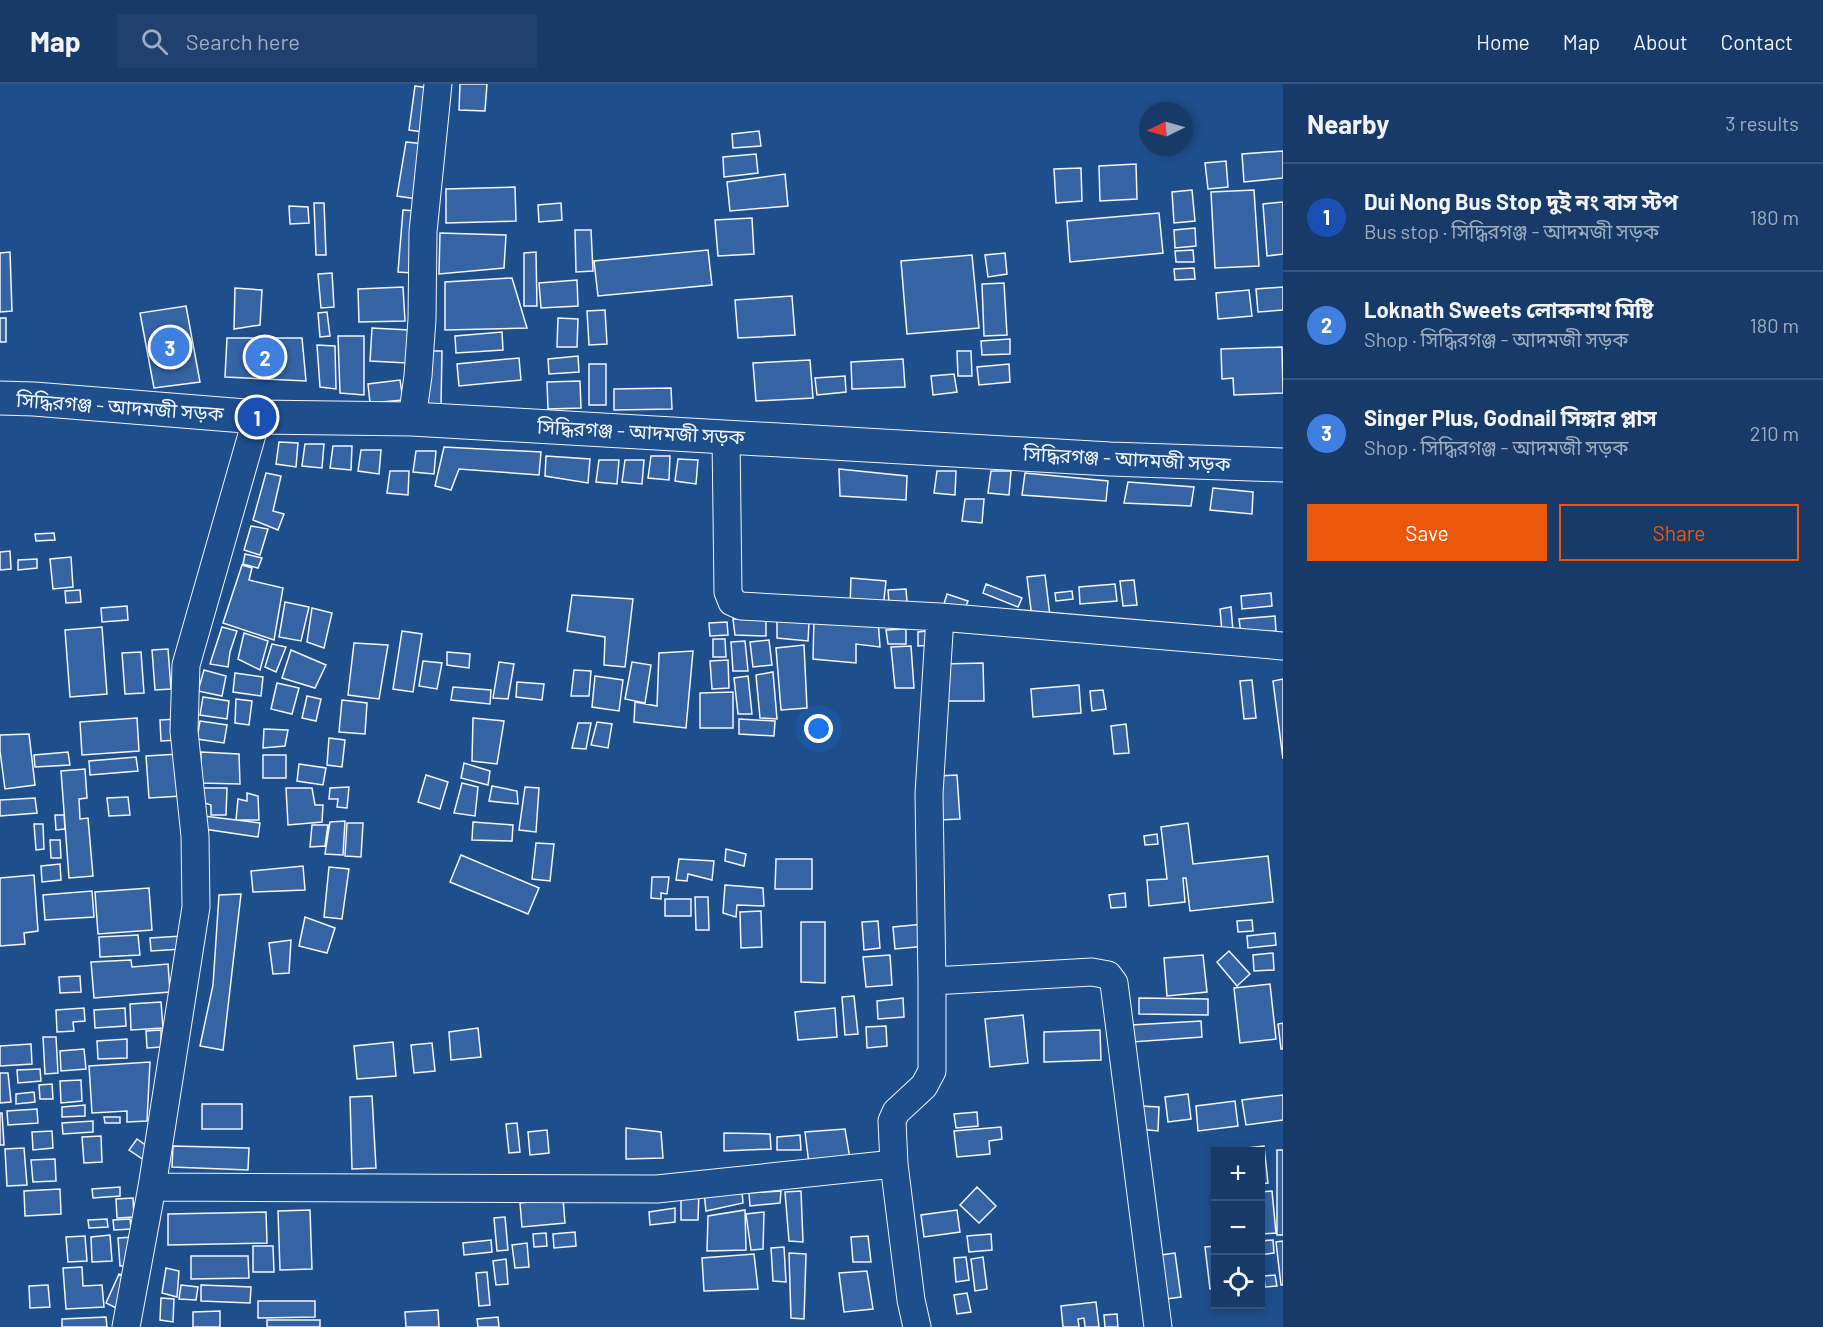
<!DOCTYPE html>
<html lang="en">
<head>
<meta charset="utf-8">
<style>
	:root { --surface:#173a69; --page:#20416f; --text:#f1f3f6; --muted:#9eadc0; --line:#36547d; --accent:#ea580c }
	body { margin:0; font-family:Barlow,"Noto Sans Bengali",sans-serif; background:var(--page); color:var(--text) }
	.controls { position:absolute; right:18px; bottom:18px; display:grid; overflow:hidden; border-radius:0px; box-shadow:0 3px 9px #0003 }
	.controls button { width:54px; height:54px; display:grid; place-items:center; padding:0; border:0; border-bottom:2px solid var(--line); background:var(--surface); color:var(--text); font:30px sans-serif }
	.compass { position:absolute; left:1139px; top:18px; width:54px; height:54px; border-radius:50%; background:var(--surface); box-shadow:0 3px 9px #0003; rotate:265deg }
	.you { position:absolute; left:819px; top:645px; width:21px; height:21px; margin:-15px; border:4px solid #fff; border-radius:50%; background:#1a73e8; box-shadow:0 0 0 9px #1a73e833 }
	.badge { display:grid; place-items:center; width:39px; height:39px; border-radius:50%; background:var(--accent); color:#fff; font-size:20px; font-weight:700 }
	.pin { position:absolute; translate:-50% -50%; border:3px solid #fff; box-shadow:0 2px 6px #0006 }
	.list { margin:0; padding:0; list-style:none }
	h2 { display:flex; justify-content:space-between; align-items:center; height:78px; margin:0; padding:0 24px; font-size:26px }
	h2 small { font-size:20px; font-weight:400; color:var(--muted) }
	.list li { display:grid; grid-template-columns:39px 1fr auto; gap:18px; align-items:center; box-sizing:border-box; height:108px; padding:0 24px; border-top:2px solid var(--line) }
	.list b { display:block; font-size:22px; white-space:nowrap }
	.list p { margin:0; font-size:20px; white-space:nowrap; color:var(--muted) }
	.list em { font-size:20px; font-style:normal; color:var(--muted) }
	.actions { display:flex; gap:12px; padding:18px 24px }
	.actions a { flex:1; padding:14px 0; border:2px solid var(--accent); border-radius:0px; text-align:center; font-size:21px; color:var(--accent) }
	.actions .main { background:var(--accent); color:#fff }
	.icon { flex:none; width:33px; height:33px; fill:none; stroke:currentColor; stroke-width:2; stroke-linecap:round; stroke-linejoin:round }
	.map { position:relative; flex:none; width:1283px; height:1243px; overflow:hidden }
	header { display:flex; align-items:center; gap:36px; box-sizing:border-box; height:84px; padding:0 30px; background:var(--surface); border-bottom:2px solid var(--line) }
	header strong { font-size:28px }
	nav { display:flex; gap:33px; margin-inline-start:auto; font-size:21px }
	.search { width:420px; height:54px; background:var(--page); display:flex; align-items:center; gap:15px; box-sizing:border-box; padding:0 21px; border-radius:0px; color:var(--muted); font-size:22px }
	main { display:flex }
	aside { flex:1; background:var(--surface) }
	.map>svg:first-child { display:block }
	.building { fill:#3563a3; stroke:#f2f6ff; stroke-width:1.5 }
	.lines { fill:none; stroke-linecap:round; stroke-linejoin:round }
	.minor-casing { stroke:#f2f6ff; stroke-width:29 }
	.major-casing { stroke:#f2f6ff; stroke-width:35 }
	.minor { stroke:#1f4e8c; stroke-width:27 }
	.major { stroke:#1f4e8c; stroke-width:33 }
	.labels { text-anchor:middle; stroke-width:4.5; stroke-linejoin:round; paint-order:stroke }
	.street-label { font-size:20px; fill:#f2f6ff; stroke:#1f4e8c }
</style>
</head>
<body>
<header>
<strong>Map</strong>
<div class="search"><svg class="icon" aria-label="search" viewBox="0 0 24 24"><circle cx="10" cy="10" r="6"/><path d="M15 15l6 6"/></svg>Search here</div>
<nav><a>Home</a><a>Map</a><a>About</a><a>Contact</a></nav>
</header>
<main>
<div class="map">
<svg width="1283" height="1243" viewBox="0 0 1283 1243">
	<rect width="100%" height="100%" fill="#1f4e8c"/>
	<path class="building" d="M460 0H487L485 27 459 26Z
		M415 2 429 4 423 48 409 46Z
		M759 47 761 62 733 64 732 50Z
		M406 58 425 60 417 115 397 112Z
		M1283 67V94L1244 98 1242 70Z
		M756 70 758 89 724 93 723 73Z
		M1226 77 1228 103 1208 105 1205 79Z
		M1136 80 1137 115 1100 117 1099 82Z
		M1081 84 1082 117 1056 119 1054 85Z
		M785 90 788 122 730 127 727 98Z
		M515 103 516 137 446 139V105Z
		M1192 106 1195 137 1174 139 1172 108Z
		M1254 106 1259 182 1215 184 1211 108Z
		M1283 118V170L1267 172 1263 120Z
		M314 119H324L326 171H316Z
		M561 119 562 136 539 138 538 121Z
		M289 122 308 123 309 139 290 140Z
		M403 126 417 127 412 189 398 188Z
		M1159 129 1163 169 1070 178 1067 137Z
		M752 134 754 170 718 172 715 136Z
		M1195 144 1196 162 1175 164 1174 146Z
		M575 146H591L593 187 576 188Z
		M440 149 506 151 504 184 439 190Z
		M708 166 712 201 598 212 594 177Z
		M1193 166 1194 178H1176L1175 167Z
		M10 168 12 227 0 228V169Z
		M536 168 537 222H524V169Z
		M1005 169 1007 190 988 193 985 171Z
		M972 171 979 244 907 250 901 177Z
		M1194 184 1195 195 1175 196 1174 185Z
		M332 189 334 223 321 224 318 190Z
		M512 194 527 244 445 246V198Z
		M577 196 578 222 541 224 539 199Z
		M1004 199 1007 251 984 252 982 200Z
		M403 203 405 237 359 238 358 205Z
		M1283 203V226L1258 228 1256 205Z
		M235 204 262 206 260 241 234 245Z
		M1249 206 1252 232 1218 235 1216 209Z
		M792 212 795 251 738 254 735 216Z
		M186 222 200 298 154 304 140 229Z
		M605 226 607 260 589 261 587 227Z
		M327 228 330 252 320 253 318 229Z
		M0 234H6V258H0Z
		M558 234 578 235 577 263H557Z
		M372 244 409 246 407 279 370 277Z
		M502 248 503 266 456 269 455 252Z
		M338 252H364V311L340 309Z
		M227 254H302L306 297 225 293Z
		M1010 255V270L982 271 981 257Z
		M317 261 335 262 336 305 320 303Z
		M1282 263 1283 309 1234 311 1233 294 1222 295 1221 265Z
		M428 267H442L441 323H427Z
		M957 267H971L972 292H958Z
		M578 272 579 288 549 290 548 275Z
		M519 274 521 296 459 302 457 280Z
		M903 275 905 303 852 305 851 278Z
		M810 276 813 314 756 317 753 279Z
		M589 280H606V321H589Z
		M1009 280 1010 298 979 301 977 283Z
		M954 290 957 308 933 311 931 292Z
		M845 292 846 308 817 311 815 294Z
		M400 296 403 316 370 319 368 300Z
		M580 297 581 324 548 325 547 298Z
		M671 304 672 325 614 326V305Z
		M279 358 298 359 296 383 276 380Z
		M305 360H324L322 384 302 382Z
		M333 362H352L351 386 330 384Z
		M444 363 541 368 539 391 459 385 451 406 435 402Z
		M361 366H381L379 390 358 387Z
		M416 367H436L434 390 413 388Z
		M546 372 590 375 588 399 545 392Z
		M651 372H670L669 396 648 394Z
		M678 375 698 376 696 400 675 397Z
		M599 376H619L617 400 596 398Z
		M625 376H644L642 400 622 398Z
		M839 385 907 392 906 416 840 412Z
		M390 387H409L408 411 387 409Z
		M937 387H956L955 411 934 409Z
		M991 387H1011L1009 411 988 409Z
		M266 389 281 392 273 427 284 430 278 446 253 436Z
		M1025 389 1108 397 1106 417 1022 411Z
		M1128 398 1194 403 1191 422 1124 419Z
		M1213 404 1253 408 1252 430 1210 426Z
		M965 415H984L982 439 962 437Z
		M251 442 268 445 260 471 244 466Z
		M54 449 55 456 36 457 35 450Z
		M10 467 11 485 0 486V468Z
		M245 470 262 474 258 484 243 480Z
		M71 473 73 503 53 505 50 475Z
		M37 475V484L18 486V476Z
		M242 481 252 484 249 496 283 504 274 556 223 539Z
		M1045 491 1050 532 1032 534 1027 493Z
		M851 494 886 497 883 525 850 523Z
		M1134 496 1137 521 1123 522 1120 497Z
		M986 500 1022 514 1018 523 983 509Z
		M1115 500 1117 517 1080 520 1079 503Z
		M906 505 907 518 889 519 888 506Z
		M80 506 81 518 66 519 65 507Z
		M1072 507 1073 515 1056 517 1055 509Z
		M1271 509 1272 522 1242 525 1241 512Z
		M947 510 968 517 964 527 944 520Z
		M572 511 633 515 625 583 604 581 605 553 567 547Z
		M285 518 309 523 301 557 279 553Z
		M127 522 128 536 102 538 101 524Z
		M1231 523 1233 547 1222 548 1220 525Z
		M312 524 332 529 324 564 307 558Z
		M1275 532 1276 547 1241 550 1239 535Z
		M814 534 878 535 880 563 856 560V579L813 575Z
		M733 535H766V552L735 551Z
		M777 537 809 539 808 557 777 554Z
		M727 538 728 551 710 552 709 539Z
		M102 543 107 610 70 613 65 546Z
		M222 543 237 547 230 568 228 583 210 580Z
		M906 545V560H888L886 546Z
		M935 546 934 561 918 562V548Z
		M402 547 422 550 413 608 393 605Z
		M244 549 268 557 260 586 238 575Z
		M713 555H725L726 573H713Z
		M769 556 772 581 753 583 750 558Z
		M745 557 748 587H733L731 558Z
		M354 559 388 561 379 615 348 611Z
		M272 560 286 563 276 588 265 583Z
		M804 561 807 624 781 626 776 564Z
		M911 562 914 604H895L891 563Z
		M168 565 171 605 155 606 152 566Z
		M291 566 326 581 315 604 282 594Z
		M693 567 686 644 634 638 635 618 657 622 659 569Z
		M141 568 144 609 125 610 122 569Z
		M447 568 470 570 469 584 447 581Z
		M728 576 729 604 712 605 710 577Z
		M423 577 442 579 437 605 419 602Z
		M499 578 514 580 508 615 493 614Z
		M632 578 651 581 645 619 625 615Z
		M983 579 984 617H942V580Z
		M204 586 226 592 222 612 198 607Z
		M574 586 591 587 589 612H571Z
		M773 588 777 635 760 634 756 591Z
		M235 589 263 593 261 612 233 608Z
		M595 592 623 596 619 627 592 623Z
		M748 592 752 630H738L734 594Z
		M1283 595V675L1273 597Z
		M1252 596 1256 634 1244 635 1240 597Z
		M517 598 544 600 542 616 516 613Z
		M277 599 299 604 292 630 271 625Z
		M1079 601 1081 629 1033 633 1031 605Z
		M453 603 491 606 490 620 451 616Z
		M1103 606 1106 625 1092 627 1090 607Z
		M733 608V644H700V609Z
		M307 612 321 615 316 637 302 634Z
		M203 613 229 617 227 635 200 631Z
		M236 615 252 617 249 641 235 639Z
		M342 616 367 619 365 650 339 648Z
		M137 634 139 667 82 671 80 638Z
		M473 634 504 637 497 680 472 677Z
		M177 635 178 656 161 657 160 636Z
		M739 635 775 637 774 652 739 650Z
		M200 637 227 641 224 659 197 655Z
		M597 638 612 640 608 664 591 661Z
		M578 639H591L586 665 572 664Z
		M1126 640 1129 669 1114 670 1111 642Z
		M264 645 288 646 285 662 263 664Z
		M29 650 35 701 5 705 0 667V651Z
		M329 654 345 656 342 683 327 681Z
		M68 668 70 681 35 683 34 671Z
		M201 668 239 670 240 700 201 699Z
		M179 670 182 712 149 714 146 672Z
		M263 671H286V694H263Z
		M136 673 138 687 90 691 89 677Z
		M464 679 490 687 488 701 461 694Z
		M299 680 326 684 323 701 297 697Z
		M85 685 87 714 79 715 80 735 88 734 93 792 69 794 61 687Z
		M426 691 448 698 440 725 418 718Z
		M957 691 960 735 939 736 937 692Z
		M462 699 478 703 475 732 454 729Z
		M492 702 517 707 518 720 489 717Z
		M349 703 347 724 337 723 338 715H329L330 704Z
		M525 703 539 704 536 748 519 746Z
		M201 704H227L226 731H211V721L199 717Z
		M286 704H312L315 721H323L322 738 288 741Z
		M247 709 258 712 259 736H236L238 715 247 717Z
		M128 713 130 731 109 732 107 714Z
		M35 714 37 729 0 732V716Z
		M55 731H64L65 745 56 746Z
		M204 732 260 739 258 753 204 745Z
		M345 737 343 771 325 770 330 738Z
		M473 738 513 741 512 757 472 756Z
		M347 739H363L361 773 345 772Z
		M1188 739 1193 780 1268 772 1273 818 1190 827 1186 794H1183L1185 818 1149 822 1147 796 1167 795 1161 743Z
		M34 740H43L44 765 36 766Z
		M312 741H328L325 762 310 763Z
		M1157 750 1158 760 1145 761 1144 752Z
		M50 756H60L61 774H51Z
		M536 759 554 760 550 797 532 795Z
		M726 765 746 770 744 782 725 777Z
		M461 771 539 804 528 830 450 798Z
		M679 775 714 777 712 796 688 790 687 797 676 796Z
		M776 775H812V805H775Z
		M60 780 61 796 42 798 41 782Z
		M303 782 305 806 253 808 251 787Z
		M329 783 349 785 342 835 324 833Z
		M34 791 38 847 24 849 25 860 0 862V794Z
		M652 793H669L667 810 661 809V815L651 814Z
		M725 801 763 804 764 822 737 821 736 833 723 829Z
		M149 804 152 846 98 850 95 808Z
		M92 807 94 833 45 836 43 811Z
		M1125 809 1126 823 1111 824 1109 811Z
		M241 810 223 966 200 962 213 901 219 811Z
		M695 813H708L709 846H696Z
		M665 815H691V832H665Z
		M761 827 762 863 741 864 740 828Z
		M305 833 335 844 327 869 299 862Z
		M1252 836 1253 847 1238 848 1237 837Z
		M878 837 880 864 864 866 862 838Z
		M801 838H825V899L801 898Z
		M924 840 926 862 895 865 893 843Z
		M1275 849 1276 861 1248 864 1247 852Z
		M138 851 140 871 100 873 99 853Z
		M182 852 183 865 151 867 150 854Z
		M291 856 289 889 273 890 269 859Z
		M1229 867 1250 890 1237 902 1217 878Z
		M1273 869 1274 886 1254 887 1253 871Z
		M890 871 892 901 866 903 863 873Z
		M1203 871 1207 908 1167 912 1164 874Z
		M131 876 132 883 168 880 170 908 94 914 91 878Z
		M80 892 81 908 60 909 59 893Z
		M1270 900 1276 955 1240 959 1234 904Z
		M854 912 858 950 845 951 842 913Z
		M903 914 904 933 878 935 877 917Z
		M1139 914 1208 915V931L1139 930Z
		M161 918 163 944 131 946 130 920Z
		M84 924 85 937 73 938 74 947 57 948 56 926Z
		M125 924 126 942 95 944 94 926Z
		M835 924 837 953 798 956 795 928Z
		M1023 931 1028 979 990 983 985 935Z
		M1201 937 1202 953 1132 958 1131 941Z
		M1283 939V965H1281L1278 940Z
		M886 942 887 962 867 964 866 943Z
		M478 944 481 973 451 976 449 948Z
		M161 946V963L147 964 146 947Z
		M1100 946 1101 976 1044 978V948Z
		M43 953H56L58 989 45 990Z
		M127 955V974L98 975 97 957Z
		M393 958 396 992 357 995 354 962Z
		M432 959 435 987 414 989 411 961Z
		M31 960 32 980 0 982V962Z
		M84 965 86 985 61 987 60 967Z
		M150 978 147 1037 127 1038V1027L92 1029 89 982Z
		M40 985 41 997 18 999 17 986Z
		M0 989H8L11 1018 0 1019Z
		M81 996 82 1017 61 1019 60 997Z
		M52 1000 53 1015H40L39 1001Z
		M34 1008 35 1018 16 1020V1010Z
		M1188 1010 1191 1035 1168 1038 1165 1013Z
		M1283 1011V1036L1246 1041 1242 1016Z
		M372 1012 376 1084 352 1085 350 1013Z
		M1235 1017 1238 1042 1198 1047 1196 1022Z
		M202 1020H242V1045H202Z
		M85 1021V1032L62 1033V1023Z
		M1141 1022 1159 1023 1158 1047 1139 1045Z
		M37 1025 38 1039 8 1041 7 1027Z
		M977 1028 978 1042 956 1044 954 1030Z
		M0 1029H2L4 1061H0Z
		M104 1033H120V1039H105Z
		M93 1037V1048L63 1050 62 1039Z
		M517 1039 520 1068 509 1069 506 1040Z
		M1001 1043 1002 1055 989 1057 990 1070 957 1073 954 1047Z
		M626 1044 661 1048 663 1074 626 1075Z
		M845 1045 850 1075 809 1080 805 1048Z
		M547 1046 549 1069 530 1071 528 1048Z
		M52 1047 53 1064 33 1066 32 1048Z
		M724 1049 770 1050 771 1065 724 1067Z
		M800 1051 801 1066H777V1053Z
		M101 1052 102 1078 84 1079 82 1053Z
		M137 1055 151 1065 144 1076 129 1066Z
		M173 1062 249 1064 248 1086 172 1083Z
		M1264 1062 1268 1099 1260 1100V1068H1248L1247 1064Z
		M24 1064 27 1101 7 1102 5 1065Z
		M1277 1066H1283V1151H1277Z
		M55 1075 56 1097 33 1098 31 1076Z
		M120 1103V1112L93 1114 92 1105Z
		M977 1103 996 1122 979 1139 960 1121Z
		M60 1105 61 1130 25 1132 24 1107Z
		M781 1107 780 1119 750 1122 749 1109Z
		M801 1107 803 1158 789 1157 785 1108Z
		M1272 1107 1276 1149 1262 1150 1260 1108Z
		M699 1108 698 1136H681V1109Z
		M704 1108H742L743 1119 706 1127Z
		M133 1114 134 1133 117 1134 116 1115Z
		M563 1114 565 1139 522 1143 520 1119Z
		M675 1124V1138L650 1141 649 1128Z
		M310 1126 312 1185 280 1186 278 1127Z
		M745 1126 746 1166 707 1167 708 1132Z
		M957 1126 960 1148 924 1153 921 1131Z
		M266 1128 267 1159 168 1161V1130Z
		M764 1128 763 1165 751 1166 746 1130Z
		M505 1133 508 1166 497 1167 494 1134Z
		M107 1135 108 1143 89 1144 88 1136Z
		M130 1135 131 1145 114 1146 113 1136Z
		M575 1148 576 1162 554 1164 553 1150Z
		M546 1149 547 1162 534 1163 533 1150Z
		M991 1150 992 1166 969 1168 967 1152Z
		M110 1151 112 1177 92 1178 91 1153Z
		M85 1152 87 1177 68 1178 66 1153Z
		M868 1152 871 1178H853L851 1153Z
		M134 1153 136 1181 120 1182 118 1154Z
		M491 1156 492 1168 464 1171 463 1159Z
		M1273 1156 1274 1169 1260 1171V1157Z
		M1283 1157V1201H1281L1276 1158Z
		M527 1159 529 1183 515 1184 512 1161Z
		M253 1162H273L274 1188H253Z
		M1216 1162V1205H1210L1205 1163Z
		M784 1163 786 1198 773 1197 771 1164Z
		M789 1169 806 1170 804 1235 791 1234Z
		M1175 1169 1181 1213 1166 1215 1161 1171Z
		M754 1170 758 1205 704 1207 702 1174Z
		M191 1172H248L249 1194 191 1195Z
		M966 1173 969 1196 956 1198 954 1174Z
		M983 1173 987 1205 975 1207 971 1175Z
		M506 1175 508 1200 496 1201 493 1177Z
		M82 1183 83 1202 102 1201 104 1223 66 1225 63 1184Z
		M166 1184 179 1187 177 1213 162 1209Z
		M867 1187 873 1225 844 1228 839 1189Z
		M487 1188 490 1221 479 1222 476 1189Z
		M119 1190 131 1195 118 1225 106 1219Z
		M1275 1191 1277 1202 1265 1203 1264 1192Z
		M48 1201 50 1223 30 1224 29 1202Z
		M181 1201 198 1203 196 1216 179 1215Z
		M201 1201 251 1203 250 1219 201 1217Z
		M967 1209 971 1228 957 1230 954 1211Z
		M161 1214 174 1215 173 1238 160 1236Z
		M258 1217H315V1233L258 1234Z
		M1096 1218 1099 1243H1085L1084 1234 1078 1235 1079 1243H1063L1061 1222Z
		M438 1226 439 1243H406L405 1228Z
		M220 1227V1243H193V1228Z
		M1117 1230 1118 1243H1105L1104 1231Z
		M106 1233 107 1243H62V1235Z
		M498 1233 499 1243H478L477 1235Z
		M267 1236H320V1243H267Z"/>
	<g class="lines">
		<g class="minor-casing">
			<path id="minor" d="M412 335 418 292 422 235 423 148 438 0
				M726 353 728 508 732 518 741 522 940 533 1283 562
				M932 897 1092 888 1108 891 1114 899 1158 1243
				M152 1103 657 1105 894 1080
				M126 1243 152 1103 196 823 195 752 184 647 186 581 257 333
				M917 1243 911 1216 894 1080 892 1037 896 1028 924 1002 932 987V897L929 710 940 533"/>
		</g>
		<g class="major-casing">
			<path id="major" d="M0 314 34 315 257 333 412 335 1110 375 1283 381"/>
		</g>
		<use href="#minor" class="minor"/>
		<use href="#major" class="major"/>
	</g>
	<g class="labels">
		<g class="street-label">
			<text transform="translate(120 323) rotate(4)" y="7">সিদ্ধিরগঞ্জ - আদমজী সড়ক</text>
			<text transform="translate(641 348) rotate(3)" y="7">সিদ্ধিরগঞ্জ - আদমজী সড়ক</text>
			<text transform="translate(1127 375) rotate(3)" y="7">সিদ্ধিরগঞ্জ - আদমজী সড়ক</text>
		</g>
	</g>
</svg>
<div class="controls">
<button>+</button>
<button>−</button>
<button><svg class="icon" aria-label="locate" viewBox="0 0 24 24"><circle cx="12" cy="12" r="6"/><path d="M12 2v4M12 18v4M2 12h4M18 12h4"/></svg></button>
</div>
<svg class="compass" viewBox="-18 -18 36 36"><path d="M0-13l5 13h-10z" fill="#e53935"/><path d="M0 13l5-13h-10z" fill="#9eadc0"/></svg>
<div class="you"></div>
<div class="pin badge" style="left:257px;top:333px;background:#1a4fb4">1</div>
<div class="pin badge" style="left:265px;top:273px;background:#3f7fe0">2</div>
<div class="pin badge" style="left:170px;top:263px;background:#3f7fe0">3</div>
</div>
<aside>
<h2>Nearby<small>3 results</small></h2>
<ul class="list">
<li><span class="badge" style="background:#1a4fb4">1</span><div><b>Dui Nong Bus Stop দুই নং বাস স্টপ</b><p>Bus stop · সিদ্ধিরগঞ্জ - আদমজী সড়ক</p></div><em>180 m</em></li>
<li><span class="badge" style="background:#3f7fe0">2</span><div><b>Loknath Sweets লোকনাথ মিষ্টি</b><p>Shop · সিদ্ধিরগঞ্জ - আদমজী সড়ক</p></div><em>180 m</em></li>
<li><span class="badge" style="background:#3f7fe0">3</span><div><b>Singer Plus, Godnail সিঙ্গার প্লাস</b><p>Shop · সিদ্ধিরগঞ্জ - আদমজী সড়ক</p></div><em>210 m</em></li>
</ul>
<div class="actions"><a class="main">Save</a><a>Share</a></div>
</aside>
</main>
</body>
</html>
